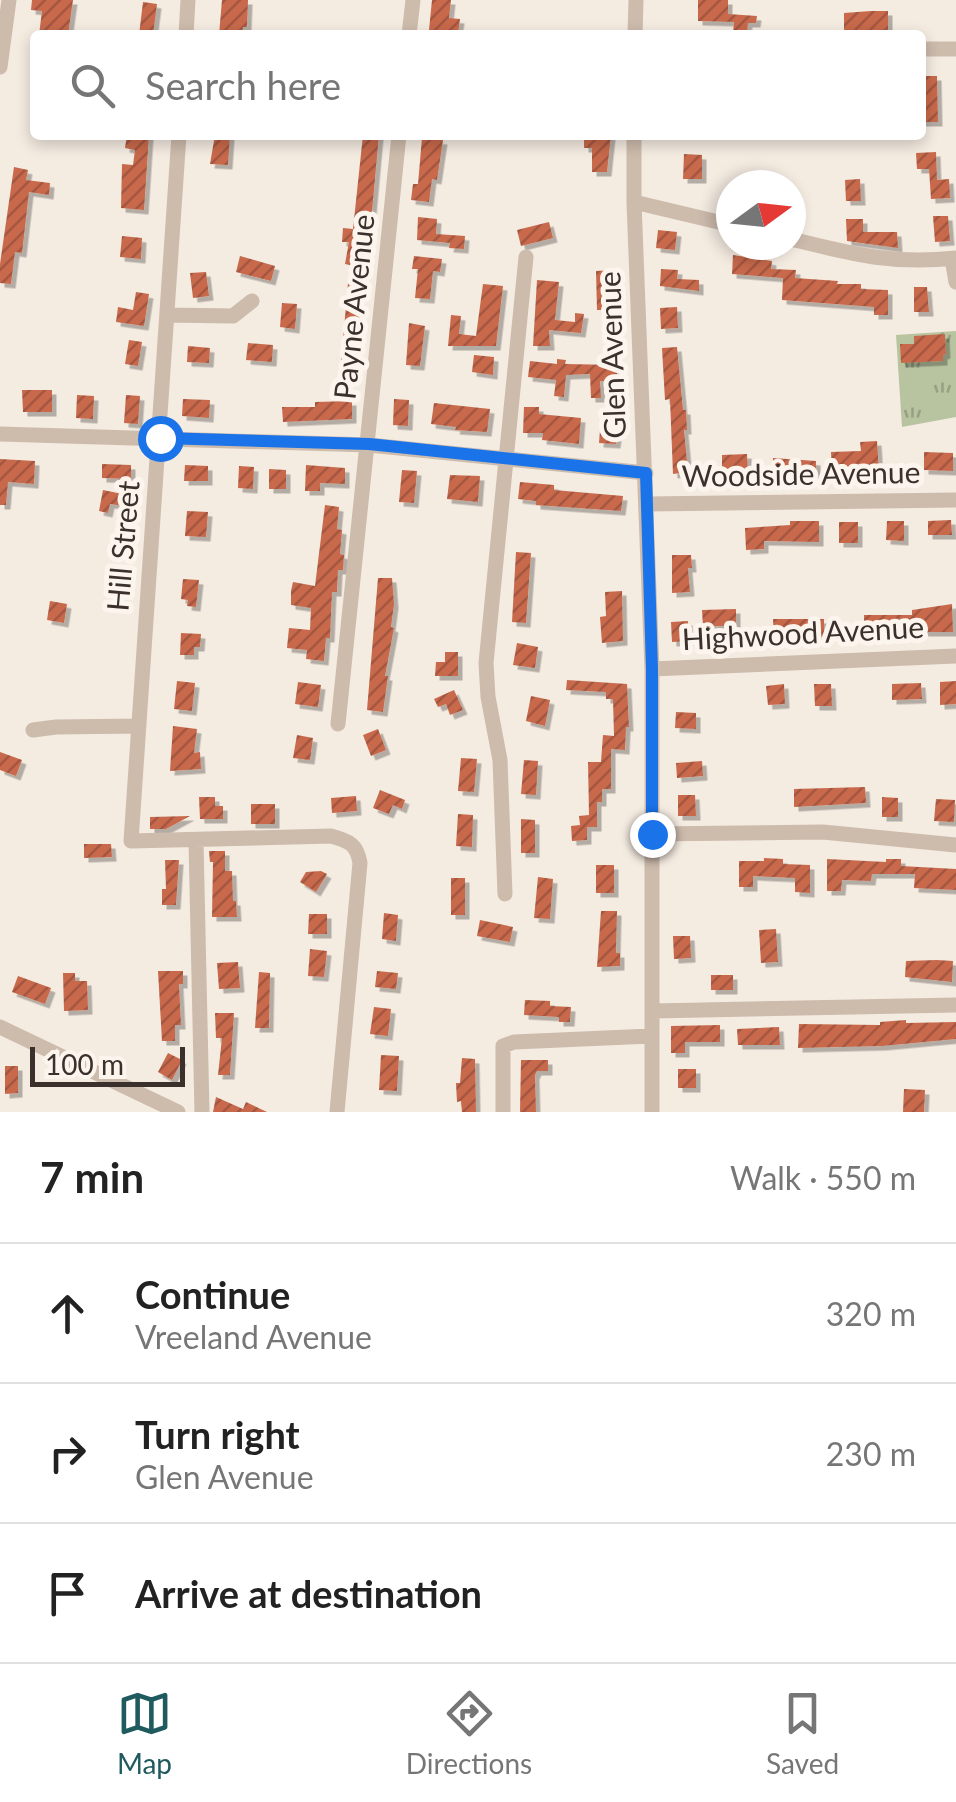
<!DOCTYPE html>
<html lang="en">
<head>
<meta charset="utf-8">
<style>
	:root { --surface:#fff; --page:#f6f6f6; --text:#222; --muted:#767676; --line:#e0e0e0; --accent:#1f5a5e }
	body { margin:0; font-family:Lato,sans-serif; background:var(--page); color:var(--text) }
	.compass { position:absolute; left:716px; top:170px; width:90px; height:90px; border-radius:50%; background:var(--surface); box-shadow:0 5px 15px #0003; rotate:75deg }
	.scale { position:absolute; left:30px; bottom:25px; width:155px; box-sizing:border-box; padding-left:10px; border:5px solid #3b302b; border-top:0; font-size:28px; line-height:35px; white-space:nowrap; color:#3b302b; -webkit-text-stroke:8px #fbf5ee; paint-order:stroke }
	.stop { position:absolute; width:30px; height:30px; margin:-22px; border:8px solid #1a73e8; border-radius:50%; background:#fff }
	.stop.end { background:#1a73e8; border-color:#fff; box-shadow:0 2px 10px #0008 }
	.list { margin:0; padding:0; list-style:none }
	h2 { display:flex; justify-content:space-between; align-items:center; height:130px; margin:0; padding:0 40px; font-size:42px }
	h2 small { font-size:32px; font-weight:400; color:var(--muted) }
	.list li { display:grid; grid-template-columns:65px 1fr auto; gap:30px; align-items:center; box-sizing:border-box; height:140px; padding:0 40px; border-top:2px solid var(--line) }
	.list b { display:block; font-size:38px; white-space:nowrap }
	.list p { margin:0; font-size:32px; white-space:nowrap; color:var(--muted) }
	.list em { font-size:32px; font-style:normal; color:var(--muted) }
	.icon { flex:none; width:55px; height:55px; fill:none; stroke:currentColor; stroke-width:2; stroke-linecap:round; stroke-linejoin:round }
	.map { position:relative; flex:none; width:956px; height:1112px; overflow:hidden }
	.search { position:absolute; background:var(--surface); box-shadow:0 5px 15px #0003; left:30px; right:30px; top:30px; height:110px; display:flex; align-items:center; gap:25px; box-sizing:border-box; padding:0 35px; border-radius:10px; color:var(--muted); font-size:38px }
	.sheet { height:550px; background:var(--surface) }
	nav { display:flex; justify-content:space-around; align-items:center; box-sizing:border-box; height:140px; border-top:2px solid var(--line); background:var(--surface); font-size:28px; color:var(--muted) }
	nav a { display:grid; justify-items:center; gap:5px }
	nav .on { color:var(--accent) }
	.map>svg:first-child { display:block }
	.park { fill:url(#park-tufts) }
	.building { fill:url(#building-hatch); filter:url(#shadow) }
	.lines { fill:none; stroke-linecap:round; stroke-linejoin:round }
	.minor { stroke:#cdbbac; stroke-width:15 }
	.route { stroke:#1a73e8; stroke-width:12 }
	.labels { text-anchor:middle; stroke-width:10; stroke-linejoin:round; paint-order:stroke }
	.street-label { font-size:30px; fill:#3b302b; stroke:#fbf5ee }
</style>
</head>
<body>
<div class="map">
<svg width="956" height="1112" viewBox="0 0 956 1112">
	<defs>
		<pattern id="park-tufts" width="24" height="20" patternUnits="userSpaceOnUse" patternTransform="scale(2.5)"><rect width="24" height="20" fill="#b8c4a0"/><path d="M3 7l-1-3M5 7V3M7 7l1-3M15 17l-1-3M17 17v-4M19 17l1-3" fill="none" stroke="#97a083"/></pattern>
		<pattern id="building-hatch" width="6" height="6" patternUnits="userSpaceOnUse" patternTransform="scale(2.5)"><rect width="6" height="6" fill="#c8694b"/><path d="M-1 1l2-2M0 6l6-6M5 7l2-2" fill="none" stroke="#a4573f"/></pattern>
		<filter id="shadow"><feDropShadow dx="4.5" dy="4.5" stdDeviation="0" flood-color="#0004"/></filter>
	</defs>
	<rect width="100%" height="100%" fill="#f4ebe1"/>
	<path class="park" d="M956 331V417L902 427 896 335Z"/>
	<path class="building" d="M32 0H73L68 35H39L42 11 31 10Z
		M222 0H248L247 27H243L242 35H219Z
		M432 0H451L449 18 460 19 458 33 429 30Z
		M698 0H728V14L757 16 756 23H748L747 34 733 33 734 22 698 21Z
		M143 2 157 4 153 35H139Z
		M871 11H888V31H844V13Z
		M921 76H937L938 122H921Z
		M127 135H149L144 210 121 208 122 164 133 165 135 150 125 148Z
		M215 135H230L228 165 210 164Z
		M363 135H379L371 222H367L366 237H363L361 249 367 252 364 268 345 264 349 242H342L343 228 353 229Z
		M584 135H611L607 172H592V148H584Z
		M422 138 443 140 437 180 432 179 429 202 411 200 413 184H418Z
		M936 152 937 180 949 179 950 198 931 199 929 169H917L916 153Z
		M684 154 702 155V179H683Z
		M14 167 28 170 26 180 50 183 49 195 29 192 22 253 15 252 11 284 0 283V264Z
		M860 179 861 201H846L845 180Z
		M933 216H948L950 241 935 242Z
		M418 217 437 219 436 234 465 236 464 249 449 248 450 243 417 240Z
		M846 219H863V232H897L898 248 847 241Z
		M549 222 553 238 521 246 517 230Z
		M658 230 677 232 675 250 656 248Z
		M122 236 142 238 141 259 120 257Z
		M733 255 772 261 771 269 796 270 795 278 838 281 837 284H861V289L888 290V315H874V307L782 300 783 278 732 274Z
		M240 256 275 266 271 281 236 272Z
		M414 256 442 259 440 272 433 271 430 299 415 298 418 269H412Z
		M661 269 678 270 677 279 699 280V291L660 286Z
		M615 270 616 310H597L596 271Z
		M206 272 209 296 193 298 190 273Z
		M537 280 559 282 555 320 575 322V313L584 314 581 333 549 330 550 346H533Z
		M348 283 360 284 356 364 341 363Z
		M483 284 503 286 496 346H448L451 315 461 316 459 334 476 336Z
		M914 287H927L929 312H914Z
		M136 292 149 294 144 326 116 322 118 307 133 310Z
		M282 303 297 304 295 329 280 327Z
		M677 307 678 328 661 329 660 308Z
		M409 323 425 326 420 366 406 365Z
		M945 334 946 354 943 355V361L901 363 900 344H914V336Z
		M129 340 142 342 138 366 125 364Z
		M248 343 273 345 272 362 246 360Z
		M188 346 210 348 209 363 187 362Z
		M677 347 683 410H686L687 430H684L688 472 673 474 670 399 665 400 662 348Z
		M474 355 494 357 493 375 472 372Z
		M557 359 566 360 565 364 617 365V381H600L601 398H591L590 374 566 375 564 397 554 396 556 380 528 377 530 361 557 364Z
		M22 390H52V412H23Z
		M77 395 94 396 93 419 76 418Z
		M126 395 140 396 138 424 124 423Z
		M183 399 210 400 209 418 182 416Z
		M394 399 409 400 408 426 393 425Z
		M352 401V419L283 422 282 407H315V402Z
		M434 403 490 409 487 432 455 430 456 427 431 424Z
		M524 407H539V414L581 418 579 444 542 440 543 433H523Z
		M601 418 619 419 616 444 599 443Z
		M877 441 879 471 832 474 831 452 861 451 860 442Z
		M924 452 953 453V471L924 470Z
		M747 454 748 473 722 474V455Z
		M773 458 816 461V474L773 475Z
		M0 459 35 461 34 484 8 482 6 505H0Z
		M102 464 131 465V479L102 478Z
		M185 465 208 466V481H184Z
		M306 465 345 468V484L320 483V491H305Z
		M239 466 254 467 253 489 238 488Z
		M269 469 286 470V489H269Z
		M402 470 417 471 414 503 399 502Z
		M450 475 480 476 478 502 447 499Z
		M520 482 554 485V490L623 496 621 511 536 505V501L518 499Z
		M103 490 127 495 125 506 110 504 108 513 99 511Z
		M325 505 339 507 337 529 342 530 340 554 344 555 343 570H338L337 592H332L330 638H326L324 661 306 659 307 650 287 648 289 628 310 630 311 608 291 605V591L293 582 315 586Z
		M187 511 208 512 206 537 185 536Z
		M951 520 952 535H928V521Z
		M790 521H819V542L764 541V549L746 550 745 528 790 525Z
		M887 521H904V541L886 540Z
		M839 522H858V543H839Z
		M516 552 531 553 526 623 512 622Z
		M672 555H691L692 568H688L690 592 672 593Z
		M378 578H392L394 604 391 627 394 628 385 676H388L383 712 367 710Z
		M183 579 199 580 196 607 187 606 188 600 181 599Z
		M622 591 623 641 602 643 600 617 606 616 605 592Z
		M50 601 67 604 64 623 47 620Z
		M952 604 953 632H901L864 636V615H912V610Z
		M736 609V625L703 627 702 610Z
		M773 619H824V637L774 636Z
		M688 621 689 641 672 642 671 622Z
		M181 633 201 634 200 647H194V655H180Z
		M517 643 538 647 535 668 513 665Z
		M445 652H458V676H435L436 662H445Z
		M567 680 627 684 629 727H626L625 750 611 749V789H602V802H597V827H587V840L572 841 571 826 580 825 579 816 589 815 588 762H601L603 735 614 736 613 699H606V692L566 690Z
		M177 681 195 683 192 711 174 709Z
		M956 681V704L940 705V682Z
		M298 682 321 685 318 707 295 704Z
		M921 683 922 699 892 700V684Z
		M784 684 785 704 768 705 766 686Z
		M814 684H831L832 706H815Z
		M454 690 463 710 450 715 446 704 438 707 434 699Z
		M531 696 550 700 545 726 526 721Z
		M676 712 696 713V729L675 728Z
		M173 726 197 729 194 753 200 752 201 769 170 771Z
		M378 729 386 750 371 756 363 735Z
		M297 735 313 738 310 760 293 758Z
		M0 752 22 760 16 776 0 770Z
		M461 758 477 759 474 792 458 791Z
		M524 760 538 761 536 795 521 794Z
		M702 761 703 776 677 778 676 763Z
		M865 787 866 803 794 807V789Z
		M380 790 405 800 402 809 393 805 389 814 373 808Z
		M678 795H695L696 816H678Z
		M356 796 357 811 332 813 331 798Z
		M199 797H215V806H223V819H200Z
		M882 797 898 798V817H882Z
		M936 799 955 800 954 822 934 821Z
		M251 804H275V824H251Z
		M458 814 473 815 472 847 456 846Z
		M190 816 166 829H150V817Z
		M521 819 535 820V853H521Z
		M84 844H111L112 857 84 858Z
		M209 851H225V871H232L233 901H236L237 917H212L213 862H210Z
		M764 858 783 859V864L810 865V893L795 892V878L753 876V887H739V861H764Z
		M827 859 886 862V859H901V866L956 869V890L914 888 915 874H872L871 881 842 880 841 891H827Z
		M165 860H179L176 905H162V889H166Z
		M596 865H614V893H596Z
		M321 871 327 874 316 892 300 882 306 872Z
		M538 877 553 879 550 919 534 918Z
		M451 878H465V915H451Z
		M601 911H617L616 953H620V966L597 967Z
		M384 913 398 915 396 941 382 939Z
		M309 914H327V934H308Z
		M480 920 513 927 510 942 477 936Z
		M776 929 778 962 761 963 759 930Z
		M673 936H690L691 958 674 959Z
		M310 949 327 951 324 977 308 976Z
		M937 960 953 961 952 982 905 977 906 961Z
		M238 962 240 988 219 989 217 963Z
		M158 971H183V984H179L181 1025H175V1041H162Z
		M377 971 398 973 396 989 375 987Z
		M259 972 270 973 269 1028H255Z
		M63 973H75V981H87L88 1010 64 1011Z
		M711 975H733V990H711Z
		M18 976 51 988 45 1004 12 992Z
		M525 1000 550 1001V1006L571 1007 570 1022H559V1017L524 1015Z
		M374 1007 391 1009 388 1036 370 1034Z
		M215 1013H234L230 1075H218L222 1038H216Z
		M906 1020V1023L956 1022V1039L882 1046 798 1048 799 1024 880 1025V1022Z
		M720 1025V1042H685V1053H671V1026Z
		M779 1027 780 1045H738L737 1029Z
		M168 1053 182 1060 172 1080 158 1072Z
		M381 1055 399 1056 397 1091 379 1090Z
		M462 1058 475 1059 476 1112H462L461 1101 457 1102 456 1083H460Z
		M521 1060H548V1071H537L535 1075 536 1112H520Z
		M5 1066H18V1093L5 1094Z
		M678 1069H696V1088H678Z
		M904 1089 925 1090 924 1112H903Z
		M216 1097 243 1109 246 1102 267 1112H213Z"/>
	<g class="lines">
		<path class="minor" d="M186 35 188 0
			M409 35 413 0
			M635 35 636 0
			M921 49H956
			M0 67 9 0
			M179 135 131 841 331 836C349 841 357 844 360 863L337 1112
			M634 135V202L652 669V1112
			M634 202 731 225
			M791 239C852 254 892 265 956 258
			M952 259 956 282
			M167 315 233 316 252 301
			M0 434 369 445 646 473
			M648 504 956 500
			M652 669 956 656
			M338 724 399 135
			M33 730 56 727 137 726
			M651 834 823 832 956 845
			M196 842 202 1112
			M505 894 500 760 488 697 486 663 526 257
			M653 1011 956 1005
			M0 1027 178 1112
			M503 1112V1046L514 1042 651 1036"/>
	</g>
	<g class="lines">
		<path class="route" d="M160 438 369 444 646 473 652 669V834"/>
	</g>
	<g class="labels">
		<g class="street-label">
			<text transform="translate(355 307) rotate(-84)" y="10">Payne Avenue</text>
			<text transform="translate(613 355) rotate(-92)" y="10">Glen Avenue</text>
			<text transform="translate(801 475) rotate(-1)" y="10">Woodside Avenue</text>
			<text transform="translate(124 546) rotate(-85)" y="10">Hill Street</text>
			<text transform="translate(803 634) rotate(-3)" y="10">Highwood Avenue</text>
		</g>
	</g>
</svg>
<svg class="compass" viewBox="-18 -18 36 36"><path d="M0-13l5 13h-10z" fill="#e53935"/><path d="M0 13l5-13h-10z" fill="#767676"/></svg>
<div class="scale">100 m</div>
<div class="stop" style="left:160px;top:438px"></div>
<div class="stop end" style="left:652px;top:834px"></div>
<div class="search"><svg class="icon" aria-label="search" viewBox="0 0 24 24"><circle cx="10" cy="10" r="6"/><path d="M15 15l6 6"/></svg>Search here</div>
</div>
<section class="sheet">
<h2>7 min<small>Walk · 550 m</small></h2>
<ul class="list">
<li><svg class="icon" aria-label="ahead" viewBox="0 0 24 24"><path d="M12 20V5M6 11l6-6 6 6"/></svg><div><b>Continue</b><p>Vreeland Avenue</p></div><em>320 m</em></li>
<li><svg class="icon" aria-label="right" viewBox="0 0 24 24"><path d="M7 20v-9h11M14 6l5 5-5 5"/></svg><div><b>Turn right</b><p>Glen Avenue</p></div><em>230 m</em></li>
<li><svg class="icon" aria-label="arrive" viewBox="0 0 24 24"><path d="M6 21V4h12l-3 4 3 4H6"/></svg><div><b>Arrive at destination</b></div></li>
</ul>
</section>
<nav>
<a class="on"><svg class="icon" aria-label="map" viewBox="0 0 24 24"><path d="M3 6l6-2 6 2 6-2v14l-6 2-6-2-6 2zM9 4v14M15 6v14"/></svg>Map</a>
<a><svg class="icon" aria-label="directions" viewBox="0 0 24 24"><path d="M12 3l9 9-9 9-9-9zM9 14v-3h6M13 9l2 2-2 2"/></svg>Directions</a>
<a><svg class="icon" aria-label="saved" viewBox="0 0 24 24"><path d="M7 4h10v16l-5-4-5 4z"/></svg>Saved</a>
</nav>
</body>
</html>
